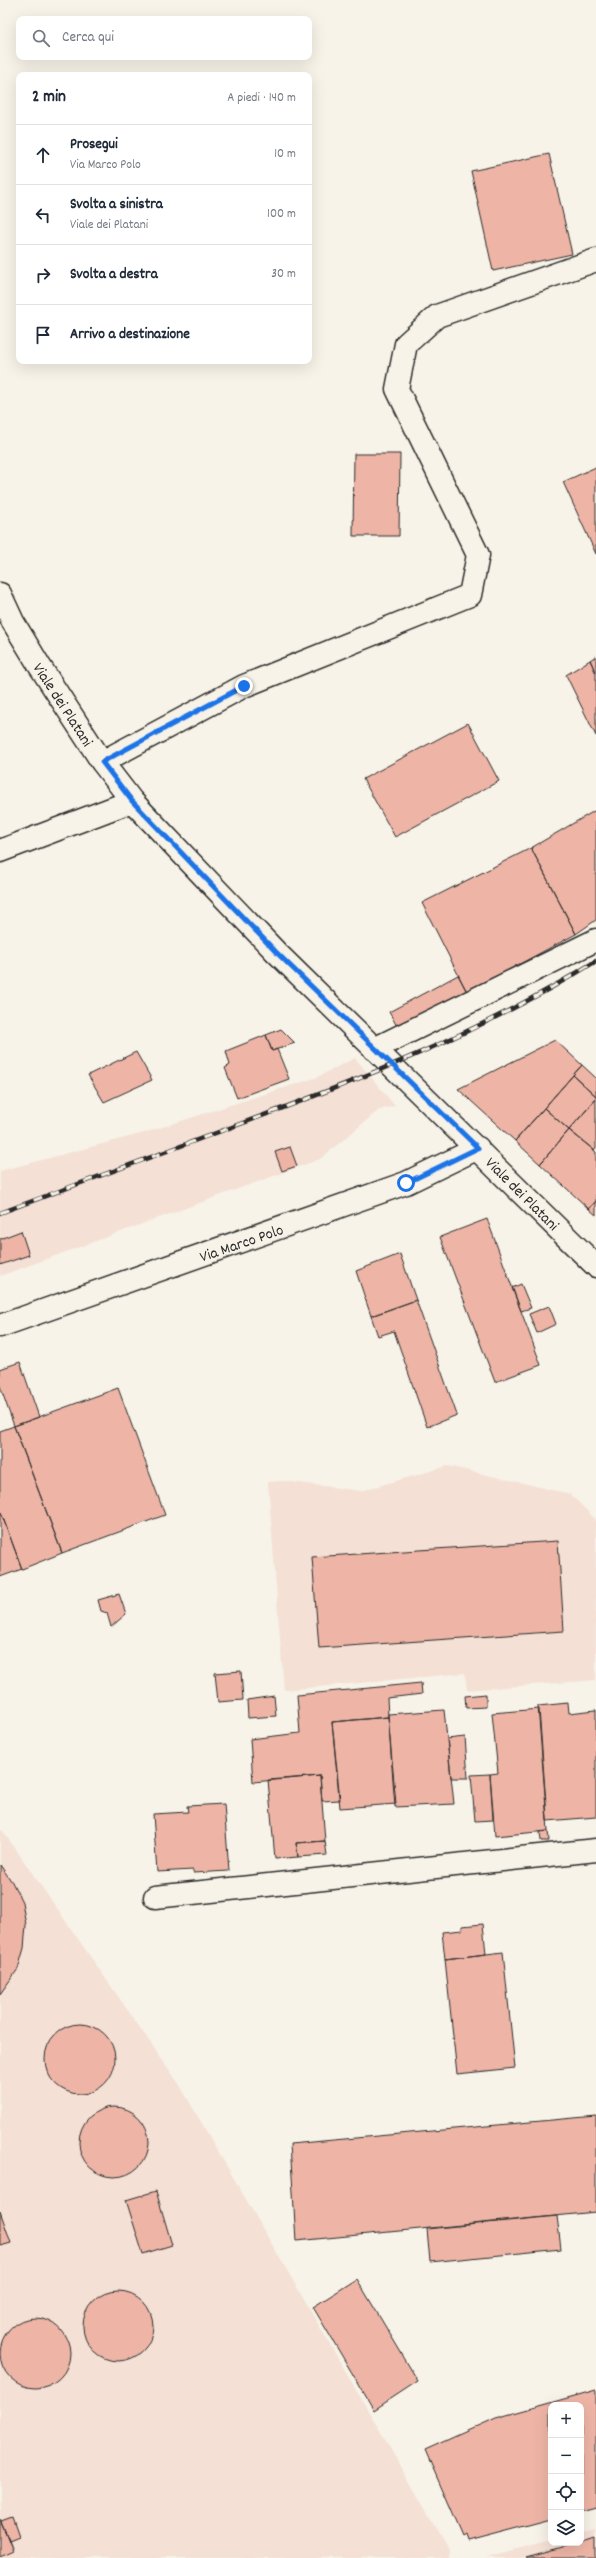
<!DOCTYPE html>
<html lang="it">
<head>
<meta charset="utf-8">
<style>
	:root { --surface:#fff; --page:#f6f6f7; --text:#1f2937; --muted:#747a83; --line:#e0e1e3 }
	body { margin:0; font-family:Dekko,sans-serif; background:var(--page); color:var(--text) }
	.controls { position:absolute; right:12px; bottom:12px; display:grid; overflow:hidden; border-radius:8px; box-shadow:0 4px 16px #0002 }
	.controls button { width:36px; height:36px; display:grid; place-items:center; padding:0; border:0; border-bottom:1px solid var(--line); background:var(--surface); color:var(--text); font:20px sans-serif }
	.stop { position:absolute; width:12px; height:12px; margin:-9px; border:3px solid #1a73e8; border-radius:50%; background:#fff }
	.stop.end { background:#1a73e8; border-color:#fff; box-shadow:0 1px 4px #0008 }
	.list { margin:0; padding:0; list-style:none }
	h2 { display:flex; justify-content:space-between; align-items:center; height:52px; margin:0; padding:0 16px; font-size:17px }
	h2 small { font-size:13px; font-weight:400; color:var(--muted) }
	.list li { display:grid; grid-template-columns:26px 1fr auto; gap:12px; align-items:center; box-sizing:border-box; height:60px; padding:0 16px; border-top:1px solid var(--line) }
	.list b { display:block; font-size:15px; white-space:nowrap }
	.list p { margin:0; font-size:13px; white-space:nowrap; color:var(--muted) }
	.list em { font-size:13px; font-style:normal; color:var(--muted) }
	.icon { flex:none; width:22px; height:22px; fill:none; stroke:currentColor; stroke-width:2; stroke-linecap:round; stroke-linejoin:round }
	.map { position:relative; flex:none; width:596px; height:2558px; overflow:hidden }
	.search { position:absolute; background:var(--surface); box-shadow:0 4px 16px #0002; left:16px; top:16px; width:296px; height:44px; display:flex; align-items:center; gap:10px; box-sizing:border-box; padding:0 14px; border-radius:8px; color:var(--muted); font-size:15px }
	.panel { position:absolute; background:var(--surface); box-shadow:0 4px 16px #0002; left:16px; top:72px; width:296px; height:292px; border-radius:8px }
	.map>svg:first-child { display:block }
	.built { fill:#f4e0d4 }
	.building { fill:#eeb5a6; stroke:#2b2b2b }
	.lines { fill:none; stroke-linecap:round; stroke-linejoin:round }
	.minor-casing { stroke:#2b2b2b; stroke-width:25 }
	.minor { stroke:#f7f3e8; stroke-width:22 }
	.rail-casing { stroke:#2b2b2b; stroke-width:4.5 }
	.rail { stroke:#f7f3e8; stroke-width:3; stroke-dasharray:9; stroke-linecap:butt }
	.route { stroke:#1a73e8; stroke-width:5 }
	.labels { text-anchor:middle; stroke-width:3; stroke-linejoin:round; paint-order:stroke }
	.street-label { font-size:16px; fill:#2b2b2b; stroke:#f7f3e8 }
</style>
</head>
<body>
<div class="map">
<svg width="596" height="2558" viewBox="0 0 596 2558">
	<rect width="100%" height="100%" fill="#f7f3e8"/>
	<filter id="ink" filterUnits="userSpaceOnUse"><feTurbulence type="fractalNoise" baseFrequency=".025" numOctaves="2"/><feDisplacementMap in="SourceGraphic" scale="8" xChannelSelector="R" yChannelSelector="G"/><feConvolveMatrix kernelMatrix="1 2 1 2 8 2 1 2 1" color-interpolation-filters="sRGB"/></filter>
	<g filter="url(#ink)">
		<path class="built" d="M355 1058 395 1106 379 1110 320 1159 0 1276V1171L144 1133 315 1078Z
			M448 1466 570 1494 596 1520V1680L467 1690 465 1673 284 1690 268 1482 284 1481 361 1491Z
			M0 1827 179 2084 449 2550V2558H0Z
			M596 2529V2558H486L551 2541V2543H581V2533Z"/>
		<path class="building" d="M549 154 572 254 493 271 471 171Z
			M354 454H400L399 536H353Z
			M596 467V554L563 482Z
			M596 656V673L590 660Z
			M590 660 596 673V736L566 675Z
			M468 723 499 781 395 837 363 779Z
			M596 810V920L576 934 531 848Z
			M531 848 576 934 467 992 422 903Z
			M458 975 467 992 398 1028 389 1012Z
			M281 1029 295 1043 272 1051 266 1035Z
			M266 1035 272 1051 277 1049 289 1079 237 1098 225 1068 230 1065 226 1051Z
			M555 1040 582 1065 515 1141 458 1089Z
			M136 1052 152 1080 104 1102 88 1075Z
			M582 1065 596 1078V1096L573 1075Z
			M573 1075 596 1096V1099L569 1130 544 1108Z
			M596 1099V1148L594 1150 569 1130Z
			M544 1108 569 1130 540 1164 515 1141Z
			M569 1130 596 1152V1201L589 1209 540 1164Z
			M290 1147 297 1166 282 1171 275 1152Z
			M596 1201V1215L589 1209Z
			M487 1219 541 1365 495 1382 440 1237Z
			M21 1231 29 1255 0 1265V1239Z
			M400 1254 416 1300 371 1316 356 1271Z
			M521 1284 531 1308 521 1311 512 1288Z
			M416 1300 457 1415 427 1427 394 1331 378 1336 371 1316Z
			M549 1306 556 1324 537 1333 529 1314Z
			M20 1362 39 1417 14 1426 0 1386V1369Z
			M118 1388 165 1515 62 1553 14 1426Z
			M14 1426 62 1553 22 1569 0 1510V1431Z
			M0 1510 22 1569 0 1577Z
			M558 1541 564 1631 319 1648 312 1557Z
			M119 1594 126 1614 111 1627 107 1613 101 1611 98 1600Z
			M241 1671 243 1700 218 1702 215 1673Z
			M421 1683 422 1694 387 1698 388 1717 332 1722 340 1800 322 1801 320 1776 253 1782 250 1739 300 1733 297 1695Z
			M486 1694V1707L466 1708 465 1696Z
			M274 1696 276 1716 248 1718 247 1700Z
			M568 1703 569 1713 596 1710V1817L547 1821 538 1706Z
			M539 1709 548 1831 495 1836 490 1774 498 1773 492 1713Z
			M444 1710 454 1804 395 1807 388 1714Z
			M388 1717 396 1804 340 1808 332 1722Z
			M465 1737 468 1778H451L447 1739Z
			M490 1774 493 1820 475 1821 471 1775Z
			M320 1776 325 1841 296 1843 298 1857 275 1859 268 1780Z
			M224 1804 229 1871 193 1873V1870L157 1872 153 1814 188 1812 187 1806Z
			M548 1831 549 1841H541L540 1832Z
			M325 1841 327 1855 298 1857 296 1843Z
			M0 1865 12 1882 22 1902 26 1925 24 1948 18 1969 0 1994Z
			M483 1924 486 1954 445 1959 442 1932 462 1930V1926Z
			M503 1952 515 2068 457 2074 445 1959Z
			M45 2059a35 35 0 1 1 70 0a35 35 0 1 1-70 0Z
			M79 2142a35 35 0 1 1 70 0a35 35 0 1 1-70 0Z
			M596 2116V2212L296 2241 290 2144Z
			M156 2191 172 2245 143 2254 126 2200Z
			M0 2211 11 2243 0 2246Z
			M557 2216 561 2249 430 2262 427 2229Z
			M357 2279 418 2381 374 2410 313 2307Z
			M83 2326a35 35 0 1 1 70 0a35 35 0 1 1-70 0Z
			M0 2353a35 35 0 1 1 70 0a35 35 0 1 1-70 0Z
			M596 2390V2507L581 2511V2405H551V2519L468 2541 466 2535 463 2537 425 2450 496 2418Z
			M12 2517 19 2537 9 2541 1 2521Z
			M0 2519 13 2550 0 2556Z
			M596 2538V2558H526L581 2543Z"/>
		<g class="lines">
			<g class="minor-casing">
				<path id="minor" d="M0 594 13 622 39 665 102 762 132 801 276 952 596 1266
					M102 762 244 686 470 595 478 555 397 389 406 344 437 316 596 260
					M0 851 132 801
					M374 1049 596 940
					M0 1326 406 1183 478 1148
					M155 1897 596 1850"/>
			</g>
			<use href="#minor" class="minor"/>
			<g class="rail-casing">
				<path id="rail" d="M0 1213C77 1184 155 1156 232 1127 357 1081 483 1032 596 961"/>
			</g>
			<use href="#rail" class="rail"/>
		</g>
	</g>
	<g class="lines" filter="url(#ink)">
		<path class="route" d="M244 686 102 762 132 801 276 952 478 1148 406 1183"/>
	</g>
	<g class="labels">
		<g class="street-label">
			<text transform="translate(64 704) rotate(57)" y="6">Viale dei Platani</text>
			<text transform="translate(523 1193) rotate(45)" y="6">Viale dei Platani</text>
			<text transform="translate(241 1242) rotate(-19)" y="6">Via Marco Polo</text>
		</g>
	</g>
</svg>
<div class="controls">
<button>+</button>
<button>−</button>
<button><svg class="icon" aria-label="locate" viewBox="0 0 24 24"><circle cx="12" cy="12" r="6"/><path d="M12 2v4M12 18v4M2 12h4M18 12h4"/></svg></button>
<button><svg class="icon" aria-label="layers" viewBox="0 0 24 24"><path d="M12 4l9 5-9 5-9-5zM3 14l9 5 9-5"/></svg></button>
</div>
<div class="stop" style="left:406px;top:1183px"></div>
<div class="stop end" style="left:244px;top:686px"></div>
<div class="search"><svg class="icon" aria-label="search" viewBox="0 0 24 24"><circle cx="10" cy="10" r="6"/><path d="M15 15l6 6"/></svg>Cerca qui</div>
<section class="panel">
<h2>2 min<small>A piedi · 140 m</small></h2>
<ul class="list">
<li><svg class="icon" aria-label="ahead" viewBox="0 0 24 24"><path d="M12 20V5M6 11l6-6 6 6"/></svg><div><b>Prosegui</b><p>Via Marco Polo</p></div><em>10 m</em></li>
<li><svg class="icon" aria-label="left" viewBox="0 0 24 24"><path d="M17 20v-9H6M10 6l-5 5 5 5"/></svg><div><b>Svolta a sinistra</b><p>Viale dei Platani</p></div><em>100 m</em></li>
<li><svg class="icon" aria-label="right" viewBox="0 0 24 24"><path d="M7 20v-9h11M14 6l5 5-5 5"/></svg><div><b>Svolta a destra</b></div><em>30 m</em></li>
<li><svg class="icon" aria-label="arrive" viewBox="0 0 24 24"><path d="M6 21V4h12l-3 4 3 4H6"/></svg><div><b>Arrivo a destinazione</b></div></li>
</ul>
</section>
</div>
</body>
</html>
